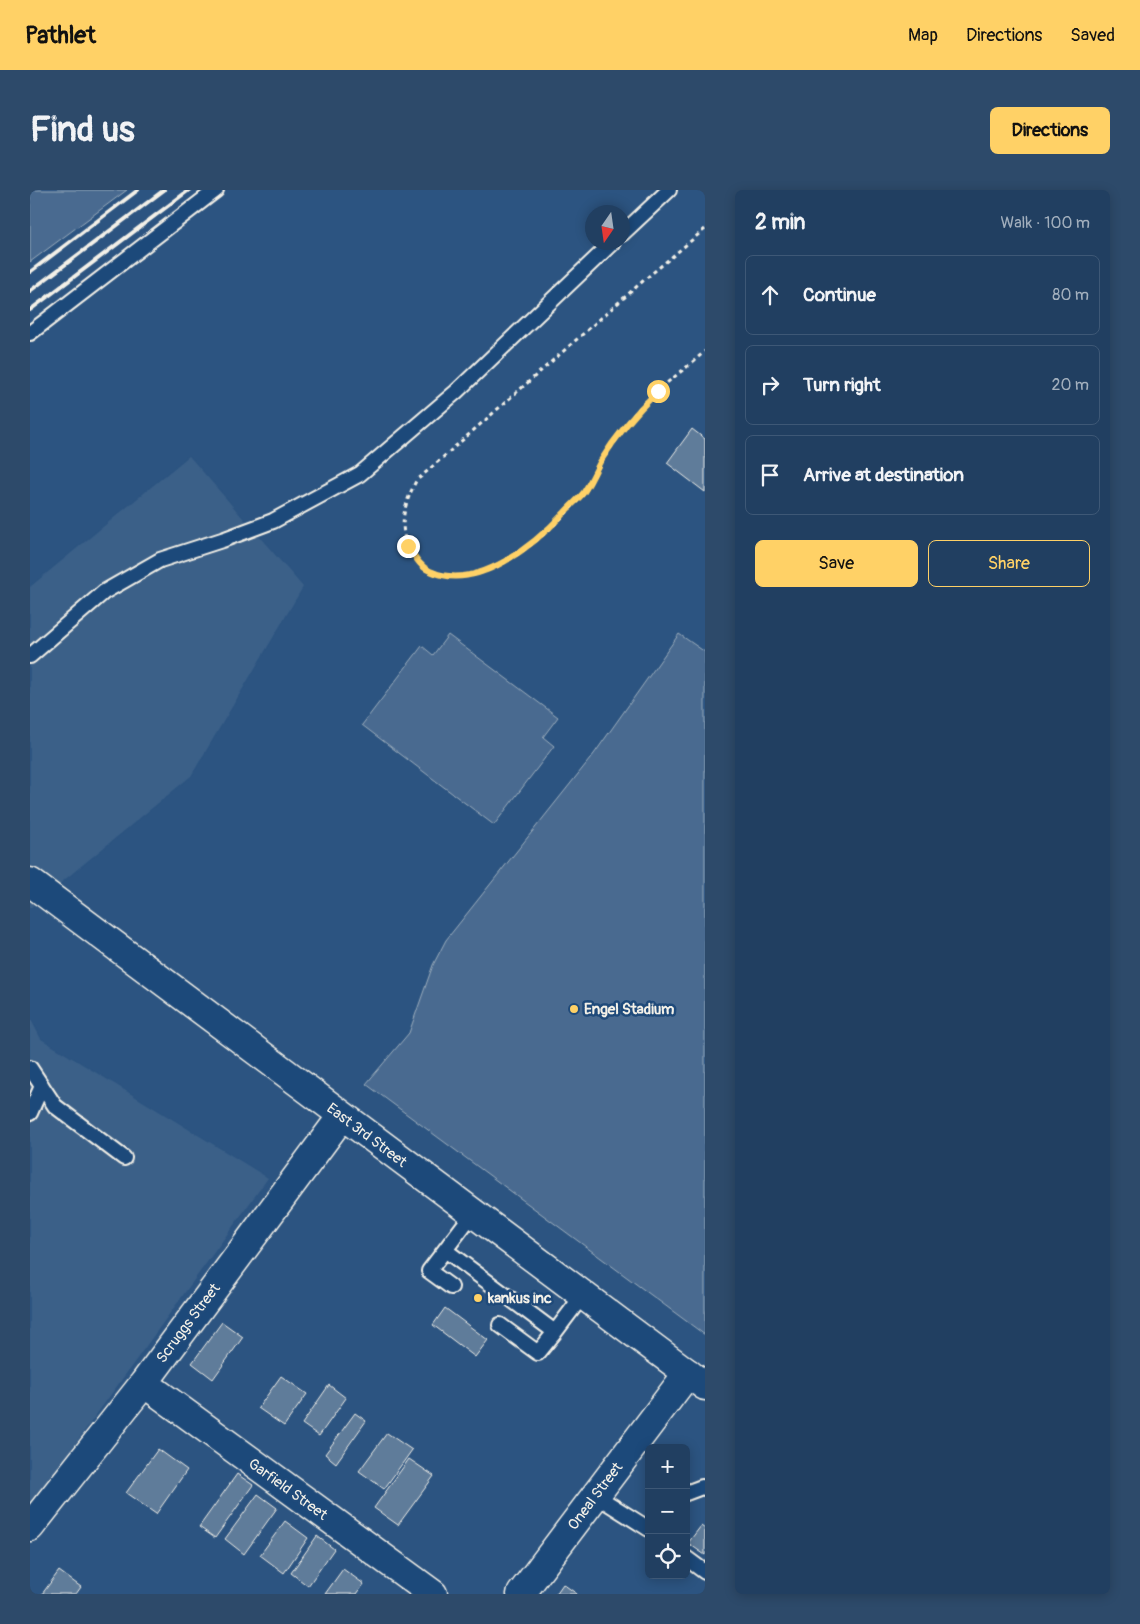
<!DOCTYPE html>
<html lang="en">
<head>
<meta charset="utf-8">
<style>
	:root { --surface:#213f61; --page:#2d4a6a; --text:#f1f3f6; --muted:#a2afbd; --line:#3e5876; --accent:#ffd166 }
	body { margin:0; font-family:Pangolin,sans-serif; background:var(--page); color:var(--text) }
	.controls { position:absolute; right:15px; bottom:15px; display:grid; overflow:hidden; border-radius:8px; box-shadow:0 2px 12px #0003 }
	.controls button { width:45px; height:45px; display:grid; place-items:center; padding:0; border:0; border-bottom:1px solid var(--line); background:var(--surface); color:var(--text); font:25px sans-serif }
	.compass { position:absolute; left:555px; top:15px; width:45px; height:45px; border-radius:50%; background:var(--surface); box-shadow:0 2px 12px #0003; rotate:193deg }
	.stop { position:absolute; width:15px; height:15px; margin:-11px; border:4px solid #ffd166; border-radius:50%; background:#fff }
	.stop.end { background:#ffd166; border-color:#fff; box-shadow:0 1px 5px #0008 }
	.list { margin:0; padding:0; list-style:none }
	h2 { display:flex; justify-content:space-between; align-items:center; height:65px; margin:0; padding:0 20px; font-size:21px }
	h2 small { font-size:16px; font-weight:400; color:var(--muted) }
	.list li { display:grid; grid-template-columns:32px 1fr auto; gap:15px; align-items:center; box-sizing:border-box; height:80px; margin:0 10px 10px; padding:0 10px; border:1px solid var(--line); border-radius:8px }
	.list b { display:block; font-size:19px; white-space:nowrap }
	.list em { font-size:16px; font-style:normal; color:var(--muted) }
	.actions { display:flex; gap:10px; padding:15px 20px }
	.actions a { flex:1; padding:11px 0; border:1px solid var(--accent); border-radius:8px; text-align:center; font-size:18px; color:var(--accent) }
	.actions .main { background:var(--accent); color:#111 }
	.icon { flex:none; width:28px; height:28px; fill:none; stroke:currentColor; stroke-width:2; stroke-linecap:round; stroke-linejoin:round }
	.map { position:relative; flex:none; width:675px; height:1404px; overflow:hidden; border-radius:8px }
	header { display:flex; align-items:center; gap:30px; box-sizing:border-box; height:70px; padding:0 25px; background:var(--accent); color:#111 }
	header strong { font-size:24px }
	nav { display:flex; gap:28px; margin-inline-start:auto; font-size:18px }
	.intro { display:flex; align-items:center; justify-content:space-between; box-sizing:border-box; height:120px; padding:0 30px }
	h1 { margin:0; font-size:35px }
	.button { padding:12px 22px; border-radius:8px; background:var(--accent); color:#111; font-size:18px; font-weight:700 }
	main { display:flex; gap:30px; padding:0 30px }
	aside { flex:1; background:var(--surface); border-radius:8px; box-shadow:0 2px 12px #0003 }
	.map>svg:first-child { display:block }
	.built { fill:#3b6088 }
	.green { fill:#496b90; stroke:#9eaebc }
	.building { fill:#5e7b9a; stroke:#f4f1e8 }
	.lines { fill:none; stroke-linecap:round; stroke-linejoin:round }
	.lane-casing { stroke:#f4f1e8; stroke-width:18 }
	.street-casing { stroke:#f4f1e8; stroke-width:31 }
	.secondary-casing { stroke:#f4f1e8; stroke-width:31 }
	.path { stroke:#f4f1e8; stroke-width:3; stroke-dasharray:4 4; stroke-linecap:butt }
	.lane { stroke:#1f4a7a; stroke-width:14 }
	.street { stroke:#1f4a7a; stroke-width:28 }
	.secondary { stroke:#1f4a7a; stroke-width:28 }
	.rail { stroke:#f4f1e8; stroke-width:4 }
	.route { stroke:#ffd166; stroke-width:6 }
	.poi-dot { fill:#ffd166; stroke:#1f4a7a; stroke-width:2 }
	.labels { text-anchor:middle; stroke-width:5; stroke-linejoin:round; paint-order:stroke }
	.poi-label { font-size:15px; font-weight:bold; fill:#f4f1e8; stroke:#1f4a7a; text-anchor:start }
	.street-label { font-size:15px; fill:#f4f1e8; stroke:#1f4a7a }
</style>
</head>
<body>
<header>
<strong>Pathlet</strong>
<nav><a>Map</a><a>Directions</a><a>Saved</a></nav>
</header>
<div class="intro"><h1>Find us</h1><a class="button">Directions</a></div>
<main>
<div class="map">
<svg width="675" height="1404" viewBox="0 0 675 1404">
	<rect width="100%" height="100%" fill="#2c5481"/>
	<filter id="ink" filterUnits="userSpaceOnUse"><feTurbulence type="fractalNoise" baseFrequency=".02" numOctaves="2"/><feDisplacementMap in="SourceGraphic" scale="10" xChannelSelector="R" yChannelSelector="G"/><feConvolveMatrix kernelMatrix="1 2 1 2 8 2 1 2 1" color-interpolation-filters="sRGB"/></filter>
	<g filter="url(#ink)">
		<path class="built" d="M159 266 273 397 161 586 0 718V397Z
			M0 828 11 849 238 988 0 1316Z"/>
		<path class="green" d="M0 0H97L0 72Z
			M649 444 675 462V1145L336 894 379 843 403 775 416 750 564 564Z
			M418 445 528 527 513 547 524 556 464 635 332 535 392 456 403 465Z"/>
		<path class="building" d="M662 239 675 249V302L637 273Z
			M415 1118 458 1150 445 1167 403 1135Z
			M192 1132 213 1147 183 1189 162 1173Z
			M251 1186 277 1204 254 1236 228 1218Z
			M299 1195 316 1208 289 1246 272 1234Z
			M325 1223 336 1231 306 1273 295 1264Z
			M357 1243 382 1260 354 1299 329 1281Z
			M128 1259 157 1280 126 1324 96 1303Z
			M379 1269 404 1286 368 1335 344 1318Z
			M207 1284 223 1295 185 1348 169 1337Z
			M228 1304 247 1318 214 1364 195 1349Z
			M255 1331 278 1348 254 1383 230 1365Z
			M671 1336 675 1339V1365L658 1353Z
			M287 1346 304 1359 278 1396 261 1383Z
			M313 1379 334 1394 327 1404H295Z
			M29 1381 51 1397 46 1404H12Z
			M533 1394 547 1404H526Z"/>
		<g class="lines">
			<g class="lane-casing">
				<path id="lane" d="M592 44 639 0
					M0 143 186 0
					M0 466 74 402 130 370 195 349 243 331 330 284 426 202 583 52
					M0 878 25 916 94 968
					M0 923 12 896
					M443 1023 415 1060 525 1142 553 1105
					M415 1060 399 1081 421 1097
					M470 1135 508 1163 525 1142
					M656 1303 672 1297 675 1298
					M565 1305 619 1339
					M656 1368 675 1382"/>
			</g>
			<g class="street-casing">
				<path id="street" d="M114 1193 403 1404
					M0 1337 114 1193 312 926
					M491 1404 658 1183"/>
			</g>
			<g class="secondary-casing">
				<path id="secondary" d="M0 692 675 1196"/>
			</g>
			<path class="path" d="M675 39 613 91 386 291C376 311 369 330 376 352 380 363 390 376 400 381 404 383 410 384 415 385 462 396 525 338 553 304 560 294 565 281 571 271 584 252 597 233 612 216 630 196 655 180 675 161"/>
			<use href="#lane" class="lane"/>
			<use href="#street" class="street"/>
			<use href="#secondary" class="secondary"/>
			<path class="rail" d="M0 82 108 0
				M0 101 134 0
				M0 120 159 0"/>
		</g>
	</g>
	<g class="lines" filter="url(#ink)">
		<path class="route" d="M378 356C384 365 390 377 400 381 448 403 506 353 535 322 541 315 549 309 554 302 560 293 565 282 570 272 586 246 606 222 628 201"/>
	</g>
	<g class="poi-dot">
		<circle cx="544" cy="819" r="5"/>
		<circle cx="448" cy="1108" r="5"/>
	</g>
	<g class="labels">
		<g class="poi-label">
			<text x="554" y="824">Engel Stadium</text>
			<text x="458" y="1113">kankus inc</text>
		</g>
		<g class="street-label">
			<text transform="translate(337 945) rotate(37)" y="5">East 3rd Street</text>
			<text transform="translate(158 1133) rotate(-53)" y="5">Scruggs Street</text>
			<text transform="translate(258 1299) rotate(36)" y="5">Garfield Street</text>
			<text transform="translate(565 1306) rotate(-53)" y="5">Oneal Street</text>
		</g>
	</g>
</svg>
<div class="controls">
<button>+</button>
<button>−</button>
<button><svg class="icon" aria-label="locate" viewBox="0 0 24 24"><circle cx="12" cy="12" r="6"/><path d="M12 2v4M12 18v4M2 12h4M18 12h4"/></svg></button>
</div>
<svg class="compass" viewBox="-18 -18 36 36"><path d="M0-13l5 13h-10z" fill="#e53935"/><path d="M0 13l5-13h-10z" fill="#a2afbd"/></svg>
<div class="stop" style="left:628px;top:201px"></div>
<div class="stop end" style="left:378px;top:356px"></div>
</div>
<aside>
<h2>2 min<small>Walk · 100 m</small></h2>
<ul class="list">
<li><svg class="icon" aria-label="ahead" viewBox="0 0 24 24"><path d="M12 20V5M6 11l6-6 6 6"/></svg><div><b>Continue</b></div><em>80 m</em></li>
<li><svg class="icon" aria-label="right" viewBox="0 0 24 24"><path d="M7 20v-9h11M14 6l5 5-5 5"/></svg><div><b>Turn right</b></div><em>20 m</em></li>
<li><svg class="icon" aria-label="arrive" viewBox="0 0 24 24"><path d="M6 21V4h12l-3 4 3 4H6"/></svg><div><b>Arrive at destination</b></div></li>
</ul>
<div class="actions"><a class="main">Save</a><a>Share</a></div>
</aside>
</main>
</body>
</html>
